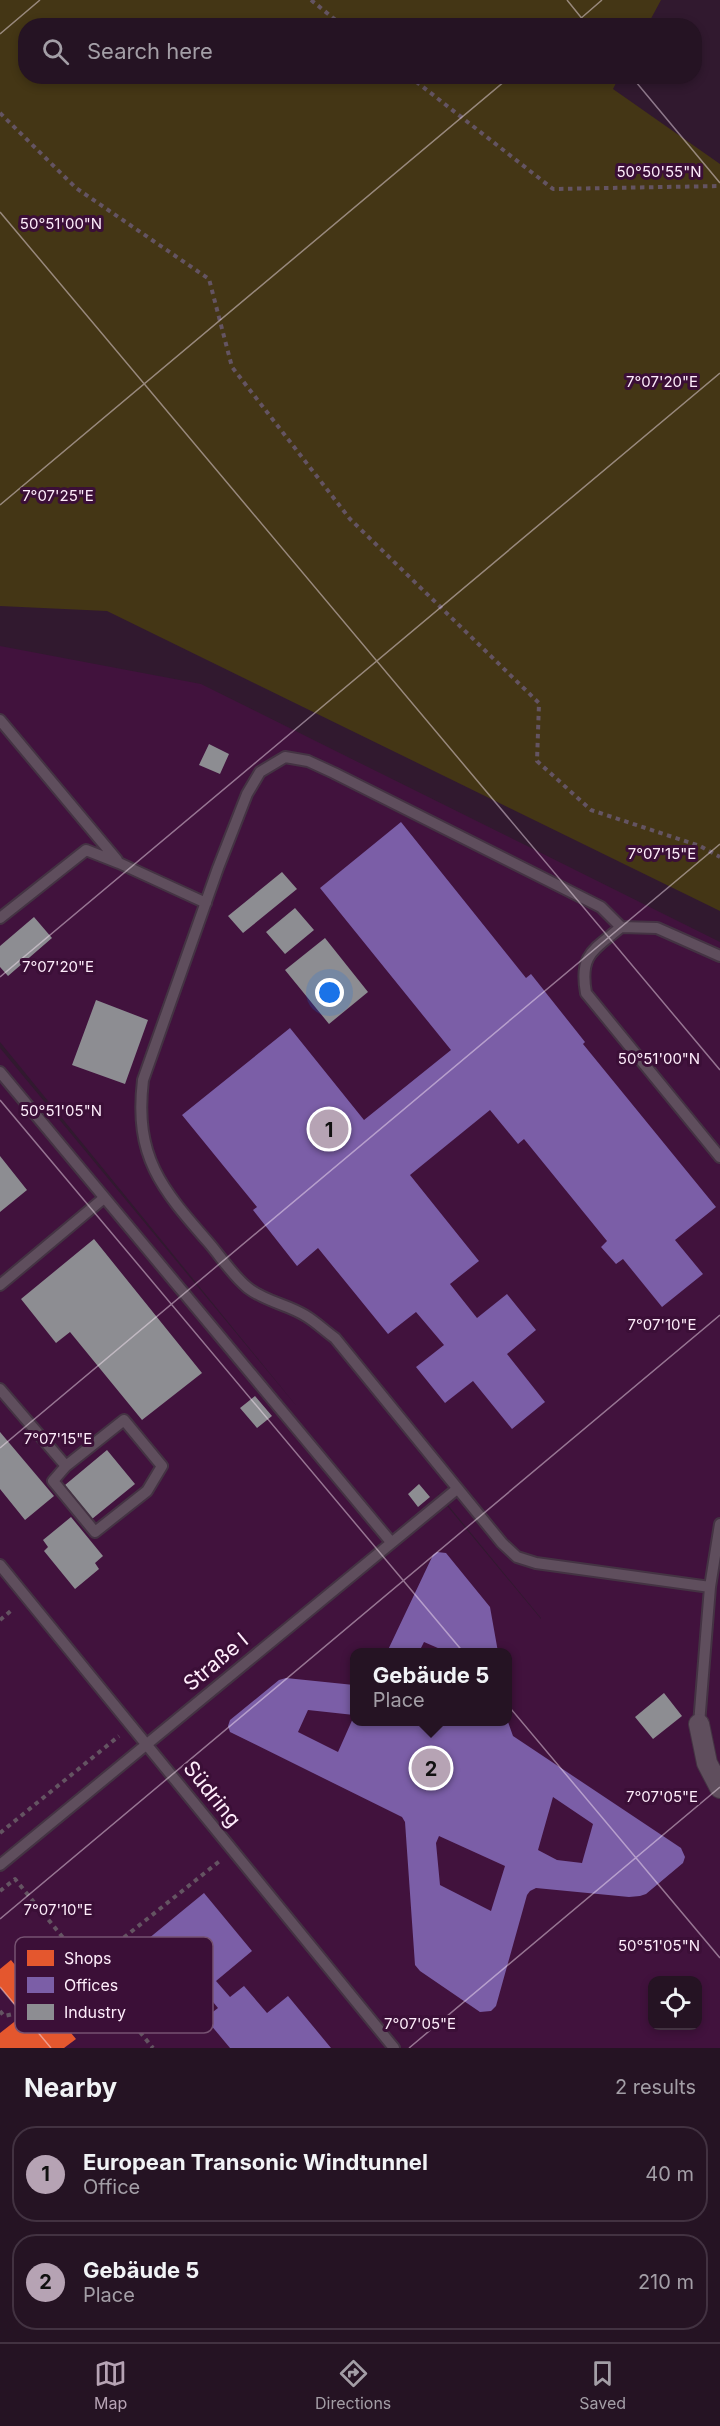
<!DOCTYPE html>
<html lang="en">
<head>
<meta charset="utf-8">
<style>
	:root { --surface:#251323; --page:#2d1c2b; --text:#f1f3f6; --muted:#a39ea6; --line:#423241; --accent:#b6a3b4 }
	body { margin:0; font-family:Inter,sans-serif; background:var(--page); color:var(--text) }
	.controls { position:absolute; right:18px; bottom:18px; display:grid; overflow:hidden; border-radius:12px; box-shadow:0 3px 9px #0003 }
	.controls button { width:54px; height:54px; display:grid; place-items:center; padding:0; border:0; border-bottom:2px solid var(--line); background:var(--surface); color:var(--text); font:30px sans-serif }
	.you { position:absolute; left:330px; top:993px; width:21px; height:21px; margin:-15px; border:4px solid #fff; border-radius:50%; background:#1a73e8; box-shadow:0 0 0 9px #1a73e833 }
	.badge { display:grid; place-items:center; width:39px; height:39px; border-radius:50%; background:var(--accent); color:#111; font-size:20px; font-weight:700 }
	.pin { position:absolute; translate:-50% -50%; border:3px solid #fff; box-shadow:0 2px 6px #0006 }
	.popup { position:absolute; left:350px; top:1648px; width:162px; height:78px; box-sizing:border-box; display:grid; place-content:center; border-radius:12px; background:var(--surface); filter:drop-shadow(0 2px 4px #0005); font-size:20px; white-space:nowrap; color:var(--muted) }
	.popup b { font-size:22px; color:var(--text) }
	.popup::after { content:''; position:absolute; left:50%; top:100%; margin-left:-12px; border:12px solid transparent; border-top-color:var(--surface) }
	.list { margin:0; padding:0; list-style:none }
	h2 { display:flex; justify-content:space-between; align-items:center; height:78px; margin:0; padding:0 24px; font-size:26px }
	h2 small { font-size:20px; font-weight:400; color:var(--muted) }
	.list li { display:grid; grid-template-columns:39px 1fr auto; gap:18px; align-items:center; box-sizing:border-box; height:96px; margin:0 12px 12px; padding:0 12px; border:2px solid var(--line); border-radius:24px }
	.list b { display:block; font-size:22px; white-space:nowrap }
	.list p { margin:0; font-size:20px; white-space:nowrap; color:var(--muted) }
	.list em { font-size:20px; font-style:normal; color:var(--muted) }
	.icon { flex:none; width:33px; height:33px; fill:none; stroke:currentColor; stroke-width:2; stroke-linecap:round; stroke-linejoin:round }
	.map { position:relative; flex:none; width:720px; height:2048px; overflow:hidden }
	.search { position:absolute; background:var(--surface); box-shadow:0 3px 9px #0003; left:18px; right:18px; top:18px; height:66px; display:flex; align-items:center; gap:15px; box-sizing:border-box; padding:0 21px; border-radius:24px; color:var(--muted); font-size:22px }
	.sheet { height:294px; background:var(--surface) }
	nav { display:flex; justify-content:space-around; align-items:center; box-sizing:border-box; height:84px; border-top:2px solid var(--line); background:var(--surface); font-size:16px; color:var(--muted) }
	nav a { display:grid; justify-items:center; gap:3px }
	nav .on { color:var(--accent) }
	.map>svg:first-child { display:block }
	.built { fill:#41123d; fill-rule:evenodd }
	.green { fill:#443615 }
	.shops { fill:#e4572e }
	.offices { fill:#7b5ea7; fill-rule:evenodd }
	.industry { fill:#8d8d92 }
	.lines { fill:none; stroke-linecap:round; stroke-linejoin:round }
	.service-casing { stroke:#443343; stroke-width:14 }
	.minor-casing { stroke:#443343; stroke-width:22 }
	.path { stroke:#645462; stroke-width:4; stroke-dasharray:4.5 4.5; stroke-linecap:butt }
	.service { stroke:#5f4e5d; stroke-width:10 }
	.minor { stroke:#5f4e5d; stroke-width:20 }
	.ticks { fill:none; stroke:#feedfb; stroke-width:1.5; stroke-opacity:0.45 }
	.labels { text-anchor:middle; stroke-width:6; stroke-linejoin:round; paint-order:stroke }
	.street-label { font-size:21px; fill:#feedfb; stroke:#3b0f37 }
	.key { fill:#3b0f37; stroke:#765272; stroke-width:1.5 }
	.key-label { font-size:16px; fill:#feedfb }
	.ticks-label { font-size:15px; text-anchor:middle; fill:#feedfb; stroke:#3b0f37; stroke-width:6; stroke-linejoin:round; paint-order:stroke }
</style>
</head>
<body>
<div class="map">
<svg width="720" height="2048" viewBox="0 0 720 2048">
	<rect width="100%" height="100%" fill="#31192f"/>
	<path class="built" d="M0 646 201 684 720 942V2048H0V1048L299 1409 0 1042ZM438 1493 541 1618V1619L443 1501ZM354 1652H508V1722H354ZM652 1980H698V2026H652Z"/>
	<path class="green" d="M0 0H661L647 26H26V76L619 77 613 89 720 164V911L107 611 0 606Z"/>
	<path class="shops" d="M11 1960 76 2039 64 2048H0V2033L23 2015 0 1987V1969Z"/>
	<path class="offices" d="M401 822 526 978 531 974 585 1042 583 1044 716 1207 675 1240 703 1274 662 1307 623 1259 616 1264 601 1247 607 1241 524 1139 518 1144 490 1110 410 1175 479 1261 450 1284 477 1318 507 1294 536 1330 507 1354 545 1402 512 1429 473 1381 445 1403 416 1367 444 1345 416 1312 388 1334 318 1248 297 1266 253 1210 257 1207 182 1115 290 1028 364 1120 451 1050 320 888Z
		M437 1552 446 1553 490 1607 498 1652H447L424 1642 419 1652H387L433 1555Z
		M286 1678 354 1685V1715L308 1710 298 1732 338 1752 354 1716V1722H508L513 1736 681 1848 685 1857 683 1863 646 1894 640 1896 629 1897 536 1888 530 1891 527 1895 496 2006 491 2011 480 2012 420 1971 415 1965 405 1822 402 1817 230 1732 228 1726 230 1720 279 1680ZM553 1797 593 1824 582 1863 557 1860 538 1850ZM439 1836 505 1866 491 1911 440 1885 436 1843Z
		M204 1893 252 1951 216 1981 230 1997 244 1986 267 2013 288 1996 331 2048H230L205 2018 218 2008 204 1991 197 1997 148 1939Z"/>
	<path class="industry" d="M209 744 229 754 220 774 199 765Z
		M282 872 297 889 243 933 228 916Z
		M295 908 314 930 285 954 266 932Z
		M34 917 52 938 8 976 0 967V946Z
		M325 938 368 992 329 1024 285 970Z
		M96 1000 148 1020 125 1084 72 1065Z
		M0 1156 27 1190 0 1212Z
		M94 1239 202 1373 142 1420 70 1332 56 1343 21 1299Z
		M255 1396 272 1416 257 1428 240 1408Z
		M0 1432 54 1496 25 1520 0 1489Z
		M107 1450 135 1484 92 1519 65 1485Z
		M419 1484 430 1497 418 1507 408 1494Z
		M71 1517 103 1556 95 1563 99 1569 75 1589 44 1551 48 1547 43 1540Z
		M664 1693 682 1716 653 1739 635 1717Z"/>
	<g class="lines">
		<g class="service-casing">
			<path id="service" d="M0 720 117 860
				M0 918 86 850 119 863 206 903
				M621 927 601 907 334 773 308 761 285 757 260 772 247 794 218 868 143 1080C134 1157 161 1188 209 1243 221 1257 233 1276 248 1288 266 1302 287 1304 306 1316 316 1322 325 1331 335 1338L502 1543 517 1557 536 1563 710 1587
				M720 956 657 928 621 927C594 950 579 954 586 993L720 1157
				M0 1072 391 1542
				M0 1285 104 1198
				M0 1389 66 1466
				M124 1420 162 1466 147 1491 95 1532 53 1481 66 1466Z
				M0 1565 394 2048
				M699 1724 710 1587 720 1524
				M0 1865 457 1489"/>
		</g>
		<g class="minor-casing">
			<path id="minor" d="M699 1724 707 1763 720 1788"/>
		</g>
		<path class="path" d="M311 0 343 26
			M409 76 553 189 720 186
			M0 113 76 188 209 279 232 367 350 519 539 703 537 761 591 810 700 846 720 857
			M0 1620 13 1609
			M0 1833 119 1736
			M0 1891 15 1879 87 1967 221 1860
			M0 2011 4 2016 36 2009 87 1967 153 2048"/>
		<use href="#service" class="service"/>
		<use href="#minor" class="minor"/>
	</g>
	<path class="ticks" d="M567 0 588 26M572 26 602 0M0 34 40 0M631 76 720 183M0 212 720 1070M0 505 511 76M0 977 720 373M0 1100 720 1958M0 1448 720 844M0 1919 720 1315M0 1987 51 2048M409 2048 720 1787"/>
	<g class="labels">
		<g class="street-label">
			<text transform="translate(216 1662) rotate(-40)" y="7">Straße I</text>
			<text transform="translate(212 1794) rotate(51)" y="7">Südring</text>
		</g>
	</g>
	<rect x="15" y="1937" width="198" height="96" rx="9" class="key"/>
	<rect x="27" y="1950" width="27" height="16" fill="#e4572e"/>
	<rect x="27" y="1977" width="27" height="16" fill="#7b5ea7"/>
	<rect x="27" y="2004" width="27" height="16" fill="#8d8d92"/>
	<g class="key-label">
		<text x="64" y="1964">Shops</text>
		<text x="64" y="1991">Offices</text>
		<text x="64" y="2018">Industry</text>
	</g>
	<g class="ticks-label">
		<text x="659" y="177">50°50'55"N</text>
		<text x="61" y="229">50°51'00"N</text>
		<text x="662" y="387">7°07'20"E</text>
		<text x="58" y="501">7°07'25"E</text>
		<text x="662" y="859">7°07'15"E</text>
		<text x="58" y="972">7°07'20"E</text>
		<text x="659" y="1064">50°51'00"N</text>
		<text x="61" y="1116">50°51'05"N</text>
		<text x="662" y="1330">7°07'10"E</text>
		<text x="58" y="1444">7°07'15"E</text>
		<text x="662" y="1802">7°07'05"E</text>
		<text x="58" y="1915">7°07'10"E</text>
		<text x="659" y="1951">50°51'05"N</text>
		<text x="420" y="2029">7°07'05"E</text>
	</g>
</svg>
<div class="controls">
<button><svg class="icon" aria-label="locate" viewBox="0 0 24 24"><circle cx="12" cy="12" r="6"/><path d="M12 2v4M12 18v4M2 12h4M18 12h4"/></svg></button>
</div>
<div class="you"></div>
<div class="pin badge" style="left:329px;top:1129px">1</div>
<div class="pin badge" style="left:431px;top:1768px">2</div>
<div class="popup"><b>Gebäude 5</b>Place</div>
<div class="search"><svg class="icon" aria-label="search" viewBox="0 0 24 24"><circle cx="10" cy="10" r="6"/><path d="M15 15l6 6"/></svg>Search here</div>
</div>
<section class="sheet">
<h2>Nearby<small>2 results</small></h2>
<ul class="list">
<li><span class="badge">1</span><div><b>European Transonic Windtunnel</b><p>Office</p></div><em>40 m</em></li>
<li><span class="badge">2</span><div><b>Gebäude 5</b><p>Place</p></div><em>210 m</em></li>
</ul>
</section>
<nav>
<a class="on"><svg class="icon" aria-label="map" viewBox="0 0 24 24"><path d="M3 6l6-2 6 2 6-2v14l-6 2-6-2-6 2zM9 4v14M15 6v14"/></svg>Map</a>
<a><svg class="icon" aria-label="directions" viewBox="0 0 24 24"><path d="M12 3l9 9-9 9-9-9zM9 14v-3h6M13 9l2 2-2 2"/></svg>Directions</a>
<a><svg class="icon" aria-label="saved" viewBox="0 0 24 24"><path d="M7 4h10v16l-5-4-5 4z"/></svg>Saved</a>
</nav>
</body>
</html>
